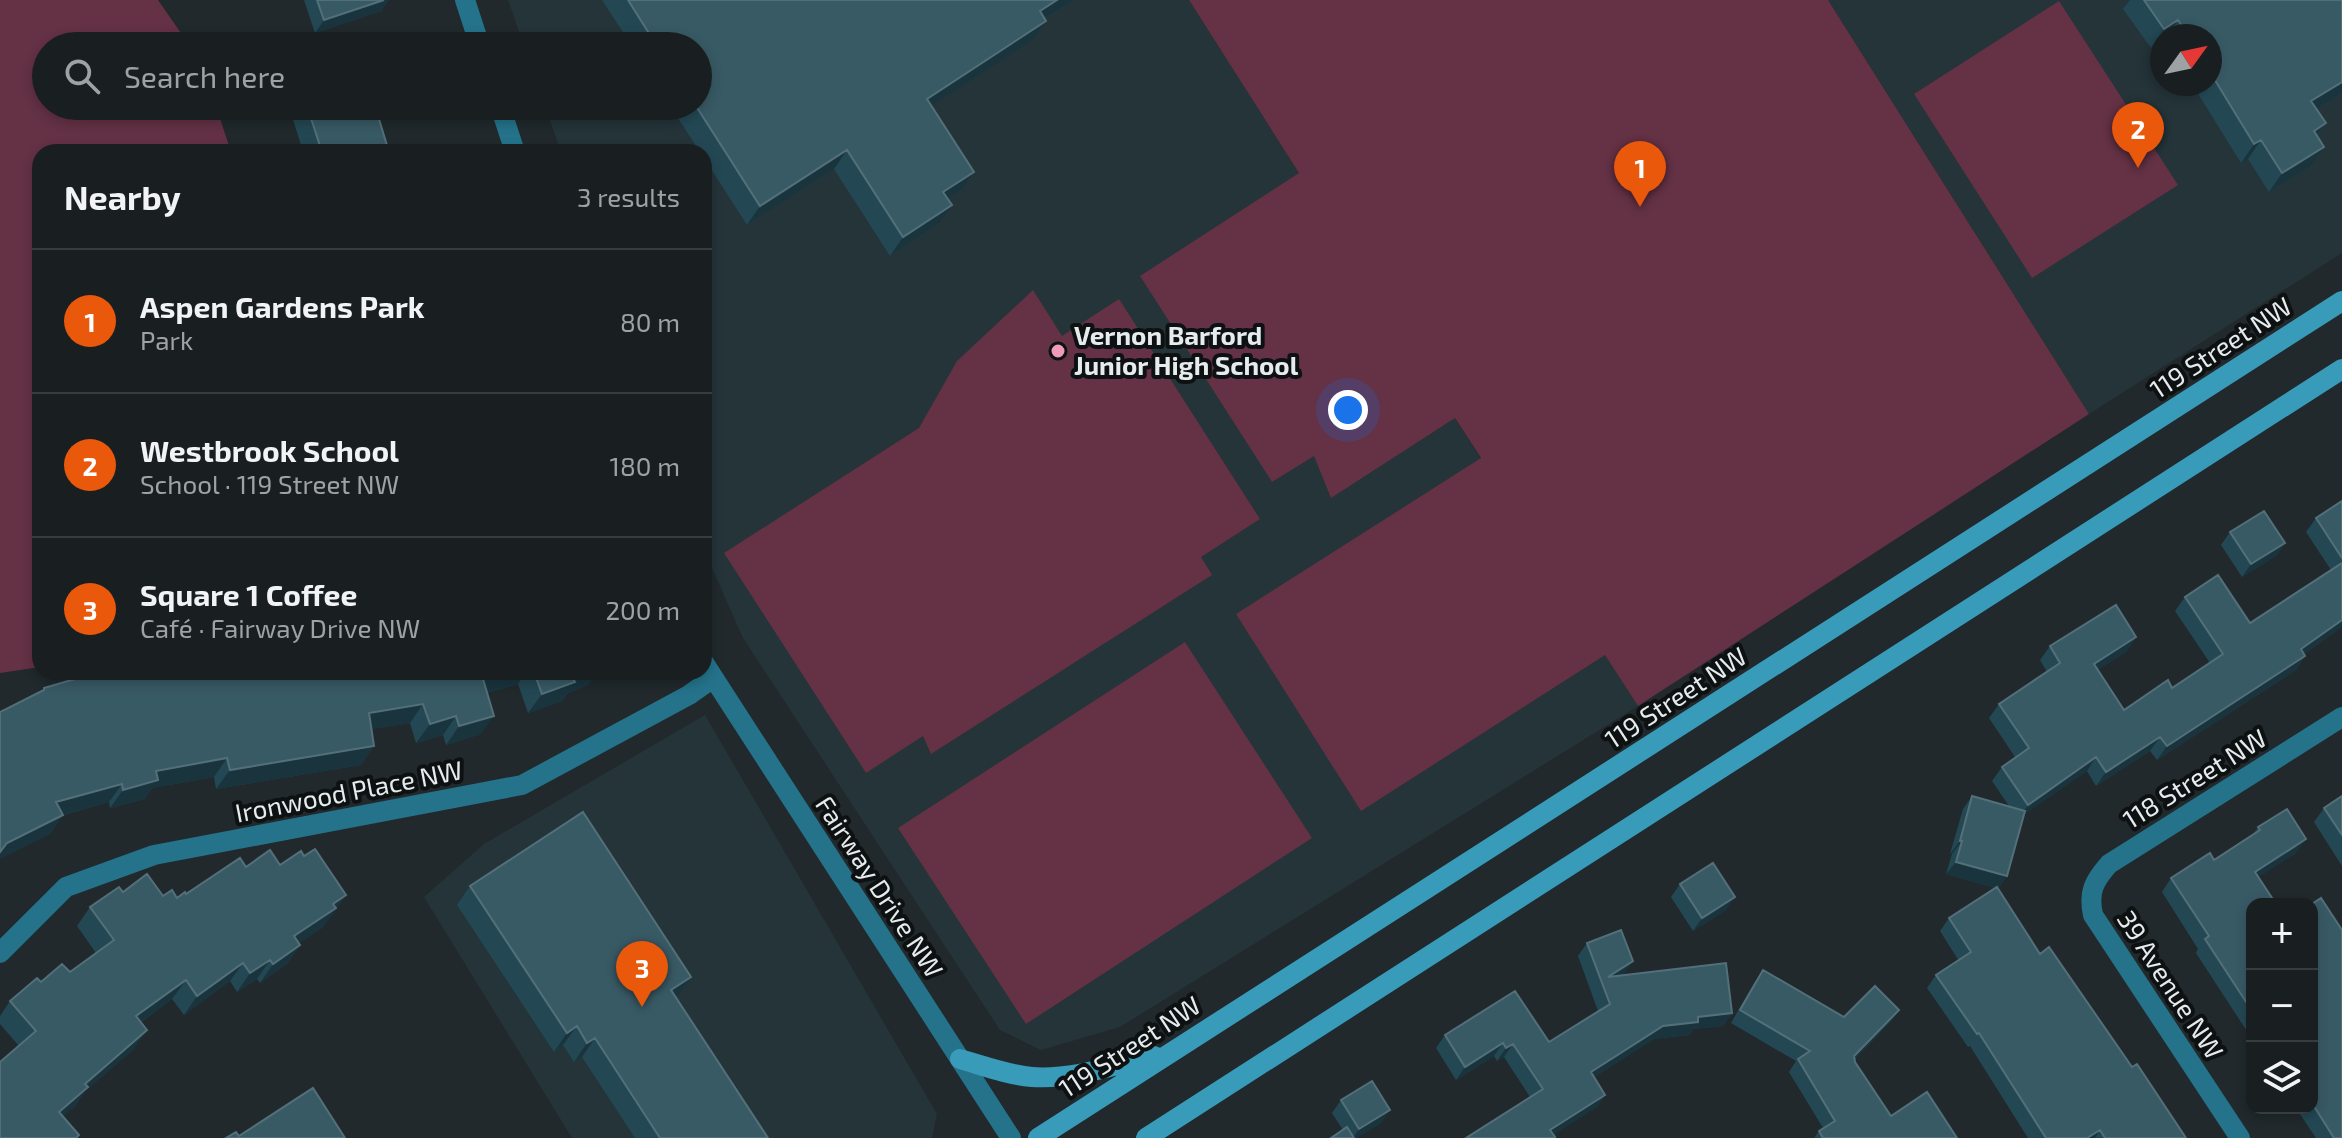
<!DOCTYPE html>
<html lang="en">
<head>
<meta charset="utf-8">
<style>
	:root { --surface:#191f21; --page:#262c2e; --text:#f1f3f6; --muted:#9fa2a5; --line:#373d3f; --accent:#ea580c }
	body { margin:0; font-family:"Exo 2",sans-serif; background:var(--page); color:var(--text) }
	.controls { position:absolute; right:24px; bottom:24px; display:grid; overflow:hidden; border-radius:16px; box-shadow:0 4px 12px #0003 }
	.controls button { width:72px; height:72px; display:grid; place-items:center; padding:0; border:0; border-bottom:2px solid var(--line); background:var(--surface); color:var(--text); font:40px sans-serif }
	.compass { position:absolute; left:2150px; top:24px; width:72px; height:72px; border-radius:50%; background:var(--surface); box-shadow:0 4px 12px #0003; rotate:57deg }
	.you { position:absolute; left:1348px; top:410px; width:28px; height:28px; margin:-20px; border:6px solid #fff; border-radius:50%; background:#1a73e8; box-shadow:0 0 0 12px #1a73e833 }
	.badge { display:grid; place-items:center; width:52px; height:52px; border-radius:50%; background:var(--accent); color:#fff; font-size:26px; font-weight:700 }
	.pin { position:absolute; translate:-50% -66px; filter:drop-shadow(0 2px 4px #0008) }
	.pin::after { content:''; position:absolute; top:42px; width:28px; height:24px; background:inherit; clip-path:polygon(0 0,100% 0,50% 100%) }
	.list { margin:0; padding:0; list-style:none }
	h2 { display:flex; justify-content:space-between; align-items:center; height:104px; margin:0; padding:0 32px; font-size:34px }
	h2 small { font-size:26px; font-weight:400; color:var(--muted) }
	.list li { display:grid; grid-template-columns:52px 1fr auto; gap:24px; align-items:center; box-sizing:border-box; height:144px; padding:0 32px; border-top:2px solid var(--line) }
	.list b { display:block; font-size:30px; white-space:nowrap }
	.list p { margin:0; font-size:26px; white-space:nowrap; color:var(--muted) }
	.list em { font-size:26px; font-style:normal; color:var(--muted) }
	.icon { flex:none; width:44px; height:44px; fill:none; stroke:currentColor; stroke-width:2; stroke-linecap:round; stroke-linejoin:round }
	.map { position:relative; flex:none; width:2342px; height:1138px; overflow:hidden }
	.search { position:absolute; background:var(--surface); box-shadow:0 4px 12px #0003; left:32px; top:32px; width:680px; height:88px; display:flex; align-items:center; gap:20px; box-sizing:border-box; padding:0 28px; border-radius:44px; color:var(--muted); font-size:30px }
	.panel { position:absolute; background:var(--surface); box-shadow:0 4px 12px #0003; left:32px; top:144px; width:680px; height:536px; border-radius:24px }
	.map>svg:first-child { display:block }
	.built { fill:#243439; fill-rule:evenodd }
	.green { fill:#643145 }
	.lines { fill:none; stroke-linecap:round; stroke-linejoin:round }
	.minor { stroke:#24738b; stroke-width:20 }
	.secondary { stroke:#389bb9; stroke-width:20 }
	.wall { fill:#234854 }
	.shaded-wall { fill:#19343d }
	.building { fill:#385a65; stroke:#53707a; stroke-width:2 }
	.poi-dot { fill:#ef9ab8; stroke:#0d1112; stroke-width:3 }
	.labels { text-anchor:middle; stroke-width:8; stroke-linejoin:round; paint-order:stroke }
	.poi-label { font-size:26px; font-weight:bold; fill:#e6ebed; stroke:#0d1112; text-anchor:start }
	.street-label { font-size:26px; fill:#e6ebed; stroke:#0d1112 }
</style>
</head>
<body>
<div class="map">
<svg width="2342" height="1138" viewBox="0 0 2342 1138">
	<rect width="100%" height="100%" fill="#21292c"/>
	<path class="built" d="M508 0H1189L1638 706 1120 1027 1041 1050 1000 1030 743 638 704 550V152H561L545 106H698V46H524Z
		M1828 0H2342V253L2089 414ZM2162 36H2210V84H2162Z
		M705 715 937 1114 932 1138H572L424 897 484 844Z"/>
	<path class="green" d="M0 0H158L190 46H46V106H216L231 152H40V667L0 673Z
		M1189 0H1828L2089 414 1638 706 1605 655 1361 811 1236 614 1481 458 1455 418 1331 498 1314 456 1272 482 1140 276 1299 173Z
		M2059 1 2178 185 2032 278 1914 94Z
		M1033 290 1062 336 1119 299 1260 519 1201 557 1212 575 931 754 923 736 866 773 724 553 919 428 957 361Z
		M1185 642 1312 838 1026 1024 898 828Z"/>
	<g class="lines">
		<path class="minor" d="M465 0 480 46
			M500 106 515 152
			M704 663 1011 1138
			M0 953 66 887 154 855 522 785 689 695 713 678
			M2240 1138 2093 915C2088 892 2094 881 2109 864L2342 717"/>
		<path class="secondary" d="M960 1059C984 1066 1008 1075 1032 1077 1072 1080 1115 1065 1154 1056
			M1038 1138 2342 301
			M1146 1138 2342 369"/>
	</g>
	<path class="wall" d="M304 0H389L381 11 315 33Z
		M602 0H1074L1045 19 1033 40 931 106 960 191 948 199 938 224 890 256 834 169 747 225 704 158V152H700L670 106H698V46H632Z
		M2130 0H2342V93L2316 109 2326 123 2317 136 2324 147 2311 166 2269 192 2248 159 2241 163 2192 84H2210V36H2162L2151 48 2123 9Z
		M289 106H409L405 111 379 119 389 152H303Z
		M2342 501V627L2304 654 2305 656 2296 670 2157 760 2150 751 2096 786 2087 771 2023 815 2007 876 1998 889 2040 954 2132 1067 2186 1138H2028L1970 1046 1968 1047 1927 988 1936 975 1959 961 1940 931 1949 918 1995 888 1946 874 1952 854H1950L1963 809 1972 796 2009 806 1992 781 2002 767 2015 757 1989 718 1999 704 2047 672 2040 660 2050 646 2136 637 2126 652 2097 670 2124 710 2172 688 2210 663 2175 611 2185 597 2250 623 2331 570 2306 532 2316 518Z
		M2230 532 2285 543 2276 556 2242 577 2221 545Z
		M94 672H597L588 685 568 693 562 701 528 713 518 684 487 693 481 734 446 745 443 735 416 743 410 723 372 729 374 746 361 765 216 789 214 777 152 788 145 799 110 808 109 802 63 815 50 834 41 692 44 688 92 675Z
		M2342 796V866L2314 822 2324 808Z
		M2258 827 2296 853 2258 877 2252 904V1039L2196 953 2198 949 2162 892 2171 878 2214 860 2252 836Z
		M304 856 346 895 323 927 299 943 300 945 287 964 260 983 257 979 237 992 230 981 184 1015 172 999 141 1022 134 1049 85 1091 75 1106 63 1116 79 1135 77 1138H0L19 1046 0 1024V1016L10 1001 41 982 70 972 96 953 77 926 90 907 123 892 177 898 246 867 280 865Z
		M1680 884 1726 910 1693 931 1671 897Z
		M470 886 691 977 676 997 768 1138H635L582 1057 574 1062 563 1045 554 1052 457 905Z
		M2312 904 2342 1138H2316L2296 1108H2312Z
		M1587 943 1633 961 1622 975 1732 1013 1723 1026 1693 1029 1689 1035 1654 1039 1594 1077 1605 1095 1596 1108 1530 1097 1504 1057 1497 1061 1494 1056 1456 1080 1436 1048 1445 1035 1549 1042 1598 1011 1578 956Z
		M1763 970 1844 1017 1899 1010 1890 1022 1855 1059V1062L1891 1116 1957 1138H1814L1819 1131 1823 1128 1789 1072 1796 1061 1731 1023 1754 983Z
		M1341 1100 1381 1123 1356 1138H1331L1343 1130 1332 1113Z"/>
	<path class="shaded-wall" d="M384 0H389L381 11 315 33 324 20Z
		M1057 0H1074L1027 30 1040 11Z
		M2178 20 2167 36H2162V41L2151 48 2164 29Z
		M1046 21 1033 40 913 118 927 99Z
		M2342 82V93L2298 120 2311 101Z
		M374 106H409L405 111 361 125Z
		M2326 123 2312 142 2314 131Z
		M2261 140 2248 159 2241 163 2254 144Z
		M2324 147 2311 166 2269 192 2282 173Z
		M847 150 834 169 747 225 760 206Z
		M974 172 960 191 930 211 943 192Z
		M952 205 938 224 890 256 903 237Z
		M2285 543 2276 556 2242 577 2251 564Z
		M2342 620V627L2291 663 2301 649Z
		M2136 637 2126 652 2084 678 2094 664Z
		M2305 656 2296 670 2157 760 2167 746Z
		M507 672H526L518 684 470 698 483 679Z
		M586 672H597L588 685 568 693 562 701 528 713 542 694 572 677Z
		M423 704 410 723 356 732 369 713Z
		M456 716 443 735 416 743 430 724Z
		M494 716 481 734 446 745 459 726Z
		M2160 737 2150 751 2096 786 2106 772Z
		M374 746 361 765 216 789 230 770Z
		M2096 757 2087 771 2018 819 2028 805Z
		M227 758 214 777 152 788 145 799 110 808 123 790 156 771Z
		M122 784 109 802 43 820 56 802Z
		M63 815 50 834 0 859V852L7 843Z
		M2306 839 2296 853 2245 886 2255 872Z
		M1960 841H1962L1952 854H1950Z
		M1956 862 2007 876 1998 889 1946 874Z
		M346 895 323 927 281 955 294 936 333 904Z
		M1735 897 1726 910 1693 931 1702 918Z
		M300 945 287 964 260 983 273 964Z
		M270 960 257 979 237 992 250 973Z
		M1633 961 1624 974 1604 987 1608 977Z
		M243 963 230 981 184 1015 197 996Z
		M691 977 678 996 658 1009 671 990Z
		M186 980 172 999 122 1035 136 1016Z
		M1899 1010 1890 1022 1845 1069 1854 1056Z
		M1732 1013 1723 1026 1693 1029 1689 1035 1654 1039 1581 1085 1591 1072 1663 1026 1698 1017Z
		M577 1026 563 1045 554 1052 567 1033Z
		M147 1030 134 1049 85 1091 75 1106 46 1131 59 1112 85 1084Z
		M595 1038 582 1057 574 1062 587 1043Z
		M1503 1043 1494 1056 1456 1080 1465 1067Z
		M1513 1044 1504 1057 1497 1061 1506 1048Z
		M1605 1095 1596 1108 1549 1138 1550 1130Z
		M1390 1110 1381 1123 1356 1138H1353L1359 1129Z
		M2100 1130 2095 1138H2087Z"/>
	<path class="building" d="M317 0H384L324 20Z
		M628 0H1057L1040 11 1046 21 927 99 974 172 943 192 952 205 903 237 847 150 760 206 696 106H698V46H657Z
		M2144 0H2342V82L2311 101 2326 123 2314 131 2324 147 2282 173 2261 140 2254 144 2210 72V36H2188L2178 20 2164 29Z
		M307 106H375L389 152H322Z
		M2342 501V558L2316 518Z
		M2264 511 2285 543 2251 564 2230 532Z
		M2342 563V620L2301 649 2305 656 2167 746 2160 737 2106 772 2096 757 2028 805 2002 767 2029 748 1999 704 2060 663 2050 646 2116 605 2136 637 2094 664 2124 710 2168 680 2172 688 2223 654 2185 597 2218 575 2250 623Z
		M99 672H507L483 679 494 716 459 726 456 716 430 724 423 704 369 713 374 746 230 770 227 758 156 771 158 780 123 790 122 784 56 802 63 815 7 843 0 852V712L44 690V688Z
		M534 672H586L572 677 575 682 542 694Z
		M1972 796 2025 811 2007 876 1956 862 1962 841H1960Z
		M2342 796V835L2324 808Z
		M2287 809 2306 839 2255 872 2276 904H2252V1011L2205 939 2209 936 2171 878 2210 853 2214 860 2260 830 2258 827Z
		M583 812 691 977 671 990 768 1138H660L595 1038 587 1043 577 1026 567 1033 470 886Z
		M315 849 346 895 333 904 336 908 294 936 300 945 273 964 270 960 250 973 243 963 197 996 186 980 136 1016 147 1030 85 1084 88 1087 59 1112 79 1135 76 1138H0V1062L36 1031 10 1001 37 978 41 982 62 964 70 972 114 940 90 907 119 887 123 892 147 874 163 896 172 890 177 898 185 892 186 894 240 858 246 867 270 850 280 865 301 851 304 856Z
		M1713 863 1735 897 1702 918 1680 884Z
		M1997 887 2040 954 2049 947 2132 1067 2137 1064 2186 1138H2105L2100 1130 2087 1138H2046L1979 1033 1977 1034 1936 975 1971 952 1949 918Z
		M2321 898 2342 930V1138H2334L2312 1103V904Z
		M1621 930 1633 961 1608 977 1726 963 1732 1013 1698 1017V1022L1663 1026 1591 1072 1605 1095 1550 1130 1555 1137 1554 1138H1466L1543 1089 1513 1044 1506 1048 1503 1043 1465 1067 1445 1035 1515 991 1549 1042 1610 1004 1587 943Z
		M1763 970 1844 1017 1875 986 1899 1010 1854 1056 1855 1062 1891 1116 1927 1092 1957 1138H1823L1819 1131 1835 1121 1798 1059 1810 1051 1740 1010Z
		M1372 1081 1390 1110 1359 1129 1341 1100Z
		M313 1088 345 1138H226L236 1132 239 1136Z
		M1347 1127 1354 1138H1331Z"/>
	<circle class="poi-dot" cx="1058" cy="351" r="8"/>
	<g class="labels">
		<g class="poi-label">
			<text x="1074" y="345">Vernon Barford<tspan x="1074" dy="30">Junior High School</tspan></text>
		</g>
		<g class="street-label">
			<text transform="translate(2221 348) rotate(-33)" y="9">119 Street NW</text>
			<text transform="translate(1676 698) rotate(-33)" y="9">119 Street NW</text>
			<text transform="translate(2195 779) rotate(-32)" y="9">118 Street NW</text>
			<text transform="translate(349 792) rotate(-11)" y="9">Ironwood Place NW</text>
			<text transform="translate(879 887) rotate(57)" y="9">Fairway Drive NW</text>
			<text transform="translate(2170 985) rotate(57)" y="9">39 Avenue NW</text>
			<text transform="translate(1130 1047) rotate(-33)" y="9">119 Street NW</text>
		</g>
	</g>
</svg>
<div class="controls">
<button>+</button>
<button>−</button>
<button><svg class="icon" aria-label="layers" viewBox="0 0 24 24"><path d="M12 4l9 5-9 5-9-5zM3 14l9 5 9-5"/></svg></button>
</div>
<svg class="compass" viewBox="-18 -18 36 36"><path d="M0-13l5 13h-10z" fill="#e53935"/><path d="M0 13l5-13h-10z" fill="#9fa2a5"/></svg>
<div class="you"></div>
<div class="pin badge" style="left:1640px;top:207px">1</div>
<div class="pin badge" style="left:2138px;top:168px">2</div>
<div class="pin badge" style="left:642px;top:1007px">3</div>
<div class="search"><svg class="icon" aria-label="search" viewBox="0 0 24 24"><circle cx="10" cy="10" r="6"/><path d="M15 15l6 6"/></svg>Search here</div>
<section class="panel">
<h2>Nearby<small>3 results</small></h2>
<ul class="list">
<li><span class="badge">1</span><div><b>Aspen Gardens Park</b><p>Park</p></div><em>80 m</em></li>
<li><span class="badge">2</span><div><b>Westbrook School</b><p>School · 119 Street NW</p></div><em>180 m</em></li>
<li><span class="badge">3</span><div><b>Square 1 Coffee</b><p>Café · Fairway Drive NW</p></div><em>200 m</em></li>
</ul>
</section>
</div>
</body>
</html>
